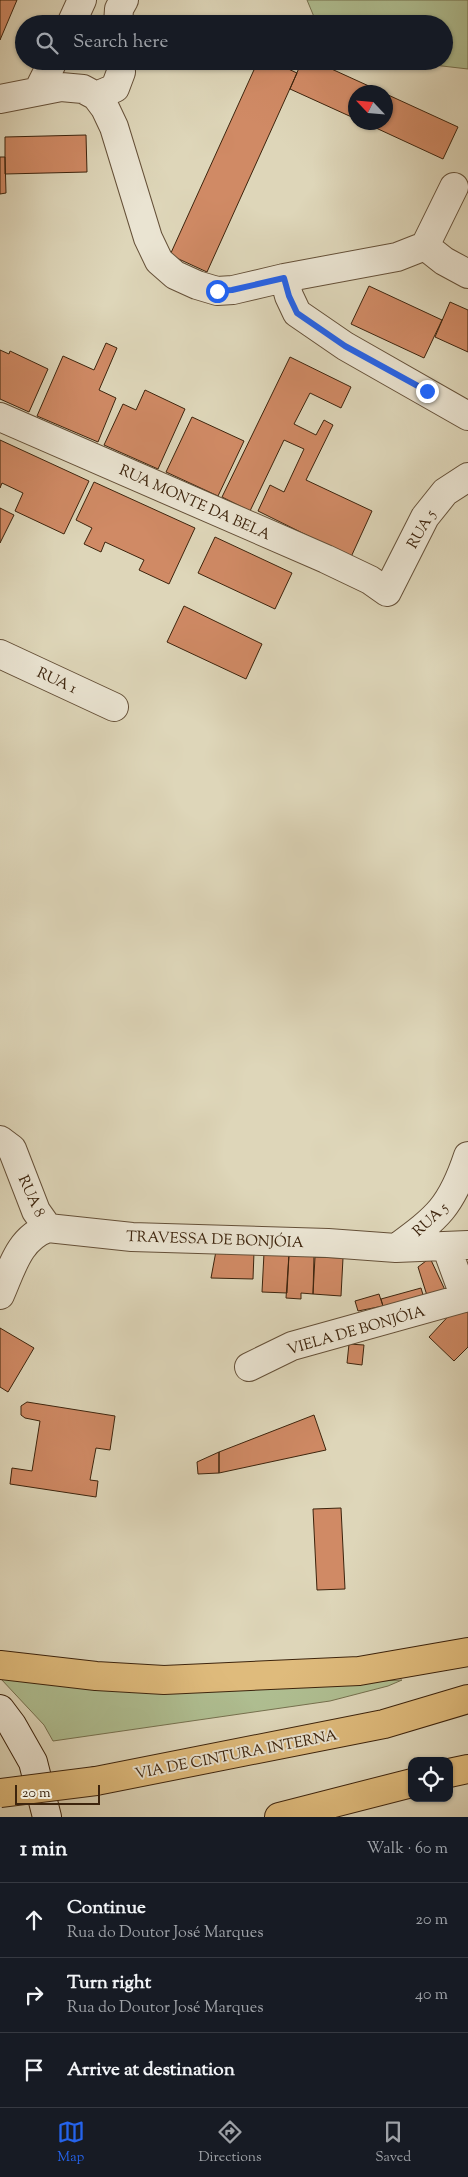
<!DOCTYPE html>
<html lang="en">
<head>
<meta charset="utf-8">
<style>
	:root { --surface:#171b24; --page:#20242c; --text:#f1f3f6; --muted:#9ea1a6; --line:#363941; --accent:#2563eb }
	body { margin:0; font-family:"Sorts Mill Goudy",serif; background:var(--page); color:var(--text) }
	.controls { position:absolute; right:15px; bottom:15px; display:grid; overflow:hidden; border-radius:10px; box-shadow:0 1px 4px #0004 }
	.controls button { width:45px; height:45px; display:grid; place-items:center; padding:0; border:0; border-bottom:1px solid var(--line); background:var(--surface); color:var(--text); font:25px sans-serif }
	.compass { position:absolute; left:348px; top:85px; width:45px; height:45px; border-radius:50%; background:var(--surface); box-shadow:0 1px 4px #0004; rotate:296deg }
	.scale { position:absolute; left:15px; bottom:12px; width:85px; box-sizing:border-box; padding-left:5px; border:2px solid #3d240d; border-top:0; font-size:14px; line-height:18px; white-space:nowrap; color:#3d240d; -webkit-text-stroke:4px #eae4d2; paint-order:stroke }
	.stop { position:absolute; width:15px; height:15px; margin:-11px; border:4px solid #2563eb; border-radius:50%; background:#fff }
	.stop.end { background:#2563eb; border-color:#fff; box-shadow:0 1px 5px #0008 }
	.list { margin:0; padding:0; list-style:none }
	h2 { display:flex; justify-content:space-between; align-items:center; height:65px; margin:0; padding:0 20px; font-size:21px }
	h2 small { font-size:16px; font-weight:400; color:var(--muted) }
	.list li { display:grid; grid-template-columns:32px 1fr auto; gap:15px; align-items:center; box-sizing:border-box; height:75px; padding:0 20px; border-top:1px solid var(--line) }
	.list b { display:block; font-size:19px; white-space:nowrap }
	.list p { margin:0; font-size:16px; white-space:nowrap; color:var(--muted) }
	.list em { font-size:16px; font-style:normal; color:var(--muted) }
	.icon { flex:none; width:28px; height:28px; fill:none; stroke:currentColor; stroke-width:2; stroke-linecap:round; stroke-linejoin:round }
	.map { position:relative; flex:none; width:468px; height:1817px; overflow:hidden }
	.search { position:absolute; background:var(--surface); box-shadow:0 1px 4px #0004; left:15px; right:15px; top:15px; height:55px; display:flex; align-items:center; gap:12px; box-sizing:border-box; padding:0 18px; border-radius:28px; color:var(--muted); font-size:19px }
	.sheet { height:290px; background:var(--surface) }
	nav { display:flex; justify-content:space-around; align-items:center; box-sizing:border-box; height:70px; border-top:1px solid var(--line); background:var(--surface); font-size:14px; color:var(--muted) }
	nav a { display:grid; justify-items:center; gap:2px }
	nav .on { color:var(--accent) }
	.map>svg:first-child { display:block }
	.green { fill:#afbe91; stroke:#76714f }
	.building { fill:#d08a65; stroke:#3d240d }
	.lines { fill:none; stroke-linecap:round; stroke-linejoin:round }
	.street-casing { stroke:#655038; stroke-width:30 }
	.secondary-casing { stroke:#3d240d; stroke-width:30 }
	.highway-casing { stroke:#3d240d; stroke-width:30 }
	.street { stroke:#eae4d2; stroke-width:28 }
	.secondary { stroke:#eae4d2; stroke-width:28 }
	.highway { stroke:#dfbb7c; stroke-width:28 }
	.highway-bridge-casing { stroke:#3d240d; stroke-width:30; stroke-linecap:butt }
	.highway-bridge { stroke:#dfbb7c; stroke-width:28 }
	.route { stroke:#2563eb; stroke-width:6 }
	.labels { text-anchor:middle; stroke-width:4; stroke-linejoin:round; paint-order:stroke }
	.street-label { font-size:15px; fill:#3d240d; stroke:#eae4d2 }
</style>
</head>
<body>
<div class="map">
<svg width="468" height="1817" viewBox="0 0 468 1817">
	<rect width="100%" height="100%" fill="#ded6b9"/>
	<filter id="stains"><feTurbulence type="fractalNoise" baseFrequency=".004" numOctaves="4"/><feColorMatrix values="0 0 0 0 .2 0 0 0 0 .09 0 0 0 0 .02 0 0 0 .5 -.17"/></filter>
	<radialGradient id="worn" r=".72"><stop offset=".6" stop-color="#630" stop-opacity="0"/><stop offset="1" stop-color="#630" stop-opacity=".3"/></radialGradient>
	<path class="green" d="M307 0H468V69L399 61H444V24H317Z
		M1 1679 314 1684 402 1680 388 1686 330 1701 53 1741 44 1725Z"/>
	<path class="building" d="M0 0H17L0 40Z
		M258 61H271L297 73 207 272 170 255Z
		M302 61H314L382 92H356V119L290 89Z
		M386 94 458 127 443 159 363 122H386Z
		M86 135 87 172 5 174V137Z
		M0 157H5L6 193 0 194Z
		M369 286 442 320 424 358 351 324Z
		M450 302 468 310V352L435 337Z
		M106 343 117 348 99 390 116 398 98 442 37 416 63 356 94 370Z
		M0 350 9 354 10 351 48 369 29 412 0 399Z
		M290 357 351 387 341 408 310 393 294 424 316 435 324 420 333 425 306 480 372 511 351 557 258 511 270 485 284 492 304 449 284 440 250 511 222 497Z
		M145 390 185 409 158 469 104 445 123 404 136 410Z
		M192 417 244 441 218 496 166 472Z
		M0 440 89 481 64 534 15 511 23 493 2 483 0 488Z
		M94 482 195 528 169 584 139 570 144 560 105 542 101 552 84 544 92 528 76 520Z
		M0 508 14 515 0 543Z
		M215 537 292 573 275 609 198 573Z
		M184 606 262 644 246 679 167 642Z
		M216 1251 254 1252 253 1279 211 1278Z
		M264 1253 289 1254 287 1293 262 1292Z
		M289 1254 314 1255 313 1294 301 1293V1299L286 1298Z
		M315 1257 343 1258 341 1296 313 1294Z
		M430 1258 445 1290 430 1305 418 1267Z
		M421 1288 426 1305 386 1317 381 1299Z
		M379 1294 383 1306 358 1311 355 1301Z
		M468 1295V1347L454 1361 429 1337Z
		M0 1328 34 1348 8 1392 0 1387Z
		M349 1344 364 1345 362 1365 347 1363Z
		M27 1402 115 1416 110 1450 96 1448 90 1480 98 1481 96 1497 10 1484 12 1468 32 1471 40 1421 25 1418 21 1415V1406Z
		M314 1415 326 1450 219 1473V1452Z
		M219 1452V1473L198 1474 197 1462Z
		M341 1508 345 1589 317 1590 313 1509Z"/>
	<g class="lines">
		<g class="street-casing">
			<path id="street" d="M71 24 82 0
				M118 24 119 9 124 0
				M38 91 53 61
				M96 96 115 88 121 72 120 61
				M0 99 61 87 83 89 96 96 105 108 114 127 148 238 159 261 175 275 197 285 217 291 233 290 284 278 397 257 425 246 454 187
				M425 246 444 261 468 274
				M284 278 289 296 297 313 345 346 468 416
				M0 417 326 559 370 580 387 592 425 517 445 492 468 477
				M0 654 114 707
				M0 1140 12 1149 36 1211 48 1228
				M446 1246 465 1298
				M396 1248C438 1217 451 1207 468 1156
				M0 1295C12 1268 19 1238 48 1228L132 1237 328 1243 396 1248 468 1245
				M249 1367 292 1346 468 1297"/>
		</g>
		<g class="secondary-casing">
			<path id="secondary" d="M0 1709 12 1725 33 1762 47 1817"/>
		</g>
		<g class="highway-casing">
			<path id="highway" d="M0 1665 96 1676 164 1680 359 1671 468 1652
				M449 1773 468 1769
				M96 1781 384 1724 468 1699
				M279 1817 412 1783"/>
		</g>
		<use href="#street" class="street"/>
		<use href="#secondary" class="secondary"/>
		<use href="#highway" class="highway"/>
		<g class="highway-bridge-casing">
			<path id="highway-bridge" d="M0 1793 96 1781"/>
		</g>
		<use href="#highway-bridge" class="highway-bridge"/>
	</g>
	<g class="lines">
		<path class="route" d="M217 291 232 290 284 278 289 296 297 313 345 346 427 391"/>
	</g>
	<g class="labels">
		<g class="street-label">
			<text transform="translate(195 502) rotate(24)" y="5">RUA MONTE DA BELA</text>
			<text transform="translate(421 529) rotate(-60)" y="5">RUA 5</text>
			<text transform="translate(57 680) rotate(25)" y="5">RUA 1</text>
			<text transform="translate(32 1196) rotate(65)" y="5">RUA 8</text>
			<text transform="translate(430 1219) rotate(-43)" y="5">RUA 5</text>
			<text transform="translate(215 1239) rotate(2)" y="5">TRAVESSA DE BONJÓIA</text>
			<text transform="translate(356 1330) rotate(-16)" y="5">VIELA DE BONJÓIA</text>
			<text transform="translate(236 1754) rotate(-11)" y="5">VIA DE CINTURA INTERNA</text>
		</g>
	</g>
	<rect width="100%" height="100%" filter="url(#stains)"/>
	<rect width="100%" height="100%" fill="url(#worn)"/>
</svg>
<div class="controls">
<button><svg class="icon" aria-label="locate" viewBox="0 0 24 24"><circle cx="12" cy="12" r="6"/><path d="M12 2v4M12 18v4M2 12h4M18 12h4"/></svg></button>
</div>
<svg class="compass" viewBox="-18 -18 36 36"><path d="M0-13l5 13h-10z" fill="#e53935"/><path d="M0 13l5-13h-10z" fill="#9ea1a6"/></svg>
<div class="scale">20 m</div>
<div class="stop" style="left:217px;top:291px"></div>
<div class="stop end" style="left:427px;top:391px"></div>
<div class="search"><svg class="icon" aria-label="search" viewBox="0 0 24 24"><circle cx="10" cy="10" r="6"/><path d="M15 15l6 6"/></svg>Search here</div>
</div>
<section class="sheet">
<h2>1 min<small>Walk · 60 m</small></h2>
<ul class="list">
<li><svg class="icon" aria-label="ahead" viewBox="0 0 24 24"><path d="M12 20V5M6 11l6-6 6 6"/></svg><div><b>Continue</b><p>Rua do Doutor José Marques</p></div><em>20 m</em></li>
<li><svg class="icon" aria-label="right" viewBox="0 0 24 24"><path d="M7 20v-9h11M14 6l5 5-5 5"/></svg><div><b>Turn right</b><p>Rua do Doutor José Marques</p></div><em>40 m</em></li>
<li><svg class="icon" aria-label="arrive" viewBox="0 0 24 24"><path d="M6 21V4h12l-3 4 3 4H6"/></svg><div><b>Arrive at destination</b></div></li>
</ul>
</section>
<nav>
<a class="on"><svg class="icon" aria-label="map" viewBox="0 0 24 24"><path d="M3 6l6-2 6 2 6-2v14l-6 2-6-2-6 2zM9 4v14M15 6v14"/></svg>Map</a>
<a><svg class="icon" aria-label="directions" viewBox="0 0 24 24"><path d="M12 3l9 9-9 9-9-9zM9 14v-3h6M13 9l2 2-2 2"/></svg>Directions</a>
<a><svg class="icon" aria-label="saved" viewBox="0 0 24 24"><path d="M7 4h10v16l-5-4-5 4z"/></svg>Saved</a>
</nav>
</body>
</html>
